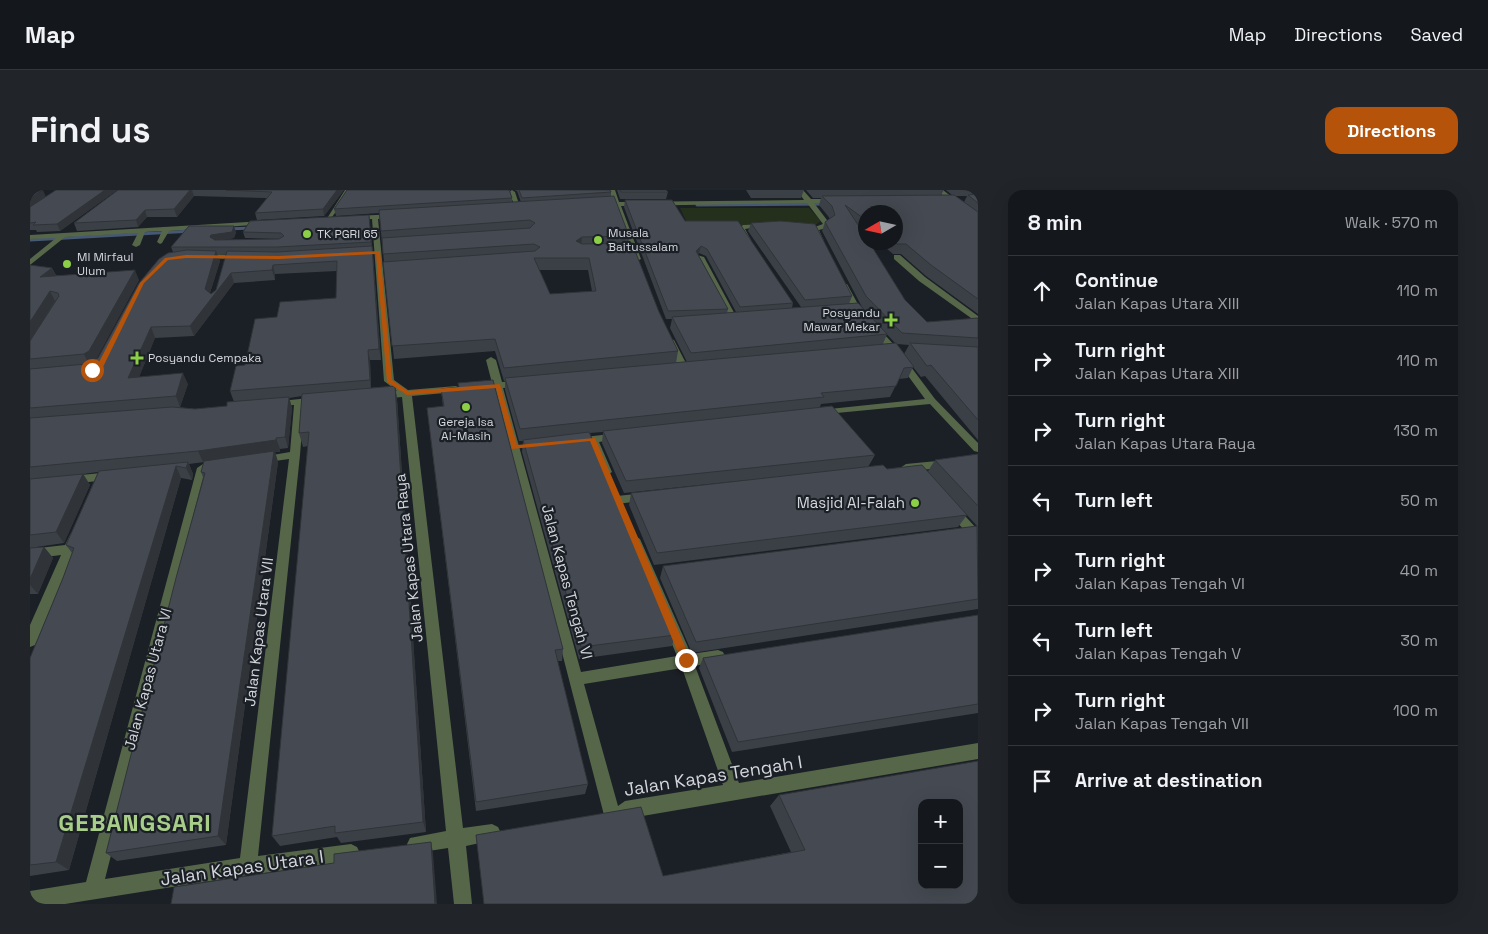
<!DOCTYPE html>
<html lang="en">
<head>
<meta charset="utf-8">
<style>
	:root { --surface:#14171c; --page:#212429; --text:#f1f3f6; --muted:#9d9fa3; --line:#33363b; --accent:#b45309 }
	body { margin:0; font-family:"Space Grotesk",sans-serif; background:var(--page); color:var(--text) }
	.controls { position:absolute; right:15px; bottom:15px; display:grid; overflow:hidden; border-radius:10px; box-shadow:0 5px 20px #0002 }
	.controls button { width:45px; height:45px; display:grid; place-items:center; padding:0; border:0; border-bottom:1px solid var(--line); background:var(--surface); color:var(--text); font:25px sans-serif }
	.compass { position:absolute; left:828px; top:15px; width:45px; height:45px; border-radius:50%; background:var(--surface); box-shadow:0 5px 20px #0002; rotate:261deg }
	.stop { position:absolute; width:15px; height:15px; margin:-11px; border:4px solid #b45309; border-radius:50%; background:#fff }
	.stop.end { background:#b45309; border-color:#fff; box-shadow:0 1px 5px #0008 }
	.list { margin:0; padding:0; list-style:none }
	h2 { display:flex; justify-content:space-between; align-items:center; height:65px; margin:0; padding:0 20px; font-size:21px }
	h2 small { font-size:16px; font-weight:400; color:var(--muted) }
	.list li { display:grid; grid-template-columns:32px 1fr auto; gap:15px; align-items:center; box-sizing:border-box; height:70px; padding:0 20px; border-top:1px solid var(--line) }
	.list b { display:block; font-size:19px; white-space:nowrap }
	.list p { margin:0; font-size:16px; white-space:nowrap; color:var(--muted) }
	.list em { font-size:16px; font-style:normal; color:var(--muted) }
	.icon { flex:none; width:28px; height:28px; fill:none; stroke:currentColor; stroke-width:2; stroke-linecap:round; stroke-linejoin:round }
	.map { position:relative; flex:none; width:948px; height:714px; overflow:hidden; border-radius:15px }
	header { display:flex; align-items:center; gap:30px; box-sizing:border-box; height:70px; padding:0 25px; background:var(--surface); border-bottom:1px solid var(--line) }
	header strong { font-size:24px }
	nav { display:flex; gap:28px; margin-inline-start:auto; font-size:18px }
	.intro { display:flex; align-items:center; justify-content:space-between; box-sizing:border-box; height:120px; padding:0 30px }
	h1 { margin:0; font-size:35px }
	.button { padding:12px 22px; border-radius:15px; background:var(--accent); color:#fff; font-size:18px; font-weight:700 }
	main { display:flex; gap:30px; padding:0 30px }
	aside { flex:1; background:var(--surface); border-radius:15px; box-shadow:0 5px 20px #0002 }
	.map>svg:first-child { display:block }
	.green { fill:#242f1c }
	.lines { fill:none; stroke-linecap:round; stroke-linejoin:round }
	.stream { stroke:#465873; stroke-width:3 }
	.minor { fill:#566649; fill-rule:evenodd }
	.wall { fill:#3b4047; fill-rule:evenodd }
	.shaded-wall { fill:#303439 }
	.building { fill:#454a52; stroke:#303439; fill-rule:evenodd }
	.route { fill:#b45309 }
	.poi-dot { fill:#8cce45; stroke:#1b1f26; stroke-width:2 }
	.labels { text-anchor:middle; stroke-width:4.5; stroke-linejoin:round; paint-order:stroke }
	.far-poi-label { font-size:12px; fill:#d3d6db; stroke:#1b1f26; text-anchor:start }
	.poi-label { font-size:15px; fill:#d3d6db; stroke:#1b1f26; text-anchor:end }
	.street-label { font-size:15px; fill:#d3d6db; stroke:#1b1f26 }
	.near-street-label { font-size:18px; fill:#d3d6db; stroke:#1b1f26 }
	.near-district-label { font-size:24px; font-weight:bold; letter-spacing:1px; fill:#a7cd89; stroke:#1b1f26 }
</style>
</head>
<body>
<header>
<strong>Map</strong>
<nav><a>Map</a><a>Directions</a><a>Saved</a></nav>
</header>
<div class="intro"><h1>Find us</h1><a class="button">Directions</a></div>
<main>
<div class="map">
<svg width="948" height="714" viewBox="0 0 948 714">
	<rect width="100%" height="100%" fill="#1b1f26"/>
	<path class="green" d="M650 18H779L791 31 784 36 749 34 659 37Z"/>
	<g class="lines">
		<path class="stream" d="M667 15 797 14
			M197 39 222 38
			M0 50 163 41"/>
		<path class="minor" d="M315 0H321L300 30H296Z
			M482 0 485 2 491 20 486 19 479 2Z
			M579 0H585L589 12 774 10 767 0H773L781 9H806L809 11 806 13H784L800 34 796 38 789 40 794 51 791 53 788 51 782 38 793 34 777 13 591 16 611 69 607 71 603 69 585 16 569 14 583 12Z
			M906 0H913L948 28V33Z
			M367 24 369 27 348 29 364 190 378 200 426 196 431 199 426 202 382 206 433 638 462 634 468 637 471 643 468 649 436 656 442 714H424L418 658 386 663 380 660 377 654 380 648 416 641 372 207 349 209 344 206 349 203 367 201 354 191 342 29 324 30 321 28 324 26Z
			M235 31 238 33 237 34 139 41 132 53 130 54 127 52 132 41 115 42 110 55 106 57 102 55 108 43 35 47 0 75V69L26 48 0 49V45Z
			M739 34 740 35 715 39 721 50 718 52 708 39 713 35Z
			M171 64 211 65 215 67 211 69 168 68 167 66Z
			M667 65 674 67 708 130 707 132 700 130 666 67Z
			M864 65H870L895 87 948 126V133L889 91 864 69Z
			M811 94H817L830 118 866 157 905 209 948 253V262L944 261 900 214 786 225V221L790 220 895 209 860 161 823 121 810 96Z
			M637 148 644 150 659 179 657 181 654 182 649 179 636 150Z
			M461 167 466 170 472 192 491 191 496 194 491 197 473 198 551 482 647 466 598 349 604 345 610 349 661 464 688 460 693 462 695 466 693 470 665 476 709 593 948 553V569L595 629 589 625 587 629 581 632 575 629 464 199 448 200 443 197 448 194 462 193 456 170ZM652 478 693 595 595 611 588 616 554 494Z
			M289 207 292 208V212L274 214 270 265 228 666 321 654 327 657 330 663 327 669 321 672 218 685 35 714H0V701L56 692 167 278 173 274 179 278 75 689 210 668 259 269 231 273 226 270 231 267 260 262 264 215 241 216V212Z
			M589 243 593 244V248L569 252 582 282 576 286 570 282 559 253 546 254 541 251 546 248Z
			M948 267V273L876 282 870 278 876 274Z
			M82 282 86 283 88 286 86 289 40 294 34 290 40 286Z
			M615 303 619 304 621 307 619 310 587 314 581 310 587 306Z
			M921 314 925 315 948 340V352L944 351 917 321 915 318Z
			M45 342 51 346 7 451 5 455 0 457V435L31 365 0 369V359L35 355 41 343Z"/>
	</g>
	<path class="wall" d="M0 0 16 7 87 0 30 41 7 42 6 40H0Z
		M88 0H314L294 26 227 30 225 23 237 8 164 6 147 27H117L108 37 47 41 44 33Z
		M317 0H480L482 8V12H491L487 1 484 0H580L581 2V6L599 46 598 53 629 122 648 161 646 173 657 172 640 138 642 129H636L594 17 595 10 655 31 763 113 762 118 771 117 718 41 721 33 822 106 819 114 857 144 853 154 865 153 832 117 792 41 795 32 800 29 798 26 789 15 791 8H783L776 0H914L911 5H922L916 0H948V124L896 86 871 64H863L849 52H866L836 22V42L830 38 875 110 897 132 948 128V250L895 186 891 187 883 177 878 188 869 189 860 207 791 214 790 217 845 265 838 277 857 279 898 281 905 270 948 264V419L662 463 630 388 633 376 947 336 937 325 928 337 624 375 599 315 601 303 737 288 594 303 572 253 573 242 560 243 645 445 642 456 549 469 492 262 493 251H489L475 200V191H474L465 161 364 169 349 23 306 26 304 19ZM926 6H937L934 12ZM669 63 676 66 706 122 697 123 698 119 668 64ZM509 80H558L562 101 520 104ZM867 154 879 155 874 164Z
		M587 0H636L638 2 636 9H590Z
		M716 0H774L771 8H721Z
		M339 25 343 66 351 170H340L341 198 365 196 367 209 396 642 311 653 307 647 250 656 242 646 278 256 273 257 269 243 272 206 259 208 262 218 258 258 250 259V262H245L248 272 196 655 87 671 76 663 173 287 171 282 174 272 159 274 163 284 162 290 151 288 39 680 0 686V468L33 388 42 363 36 355 68 282 53 284 60 295 34 353 0 358V75L22 78 26 85 109 90 66 169 68 168 143 62 141 57 206 42 204 48 191 50 250 49 215 48 213 42ZM187 64H197L186 100 181 104 180 103 190 71ZM307 81 306 108 247 127 215 175 200 201 204 212 197 216 165 219 147 217H150L158 194 109 187 125 148 164 146 204 93 245 90V84Z
		M428 193 533 459 532 471H527L558 594 555 604 446 621 397 218 413 217 411 199 429 197Z
		M14 357 23 368 8 404H0V358Z
		M948 425V523L702 562 669 478 673 468Z
		M749 605 948 714H454L446 645 633 686 761 662 740 616Z"/>
	<path class="shaded-wall" d="M13 0 16 7 0 18V8Z
		M75 0H87L30 41 27 34Z
		M160 0H162L164 6 147 27 144 19Z
		M307 0H314L294 26 293 19Z
		M115 20 117 27 108 37 106 30Z
		M339 25 343 66 351 170 349 159Z
		M204 36 206 42 204 48 183 51 180 47 181 45Z
		M552 47 551 58 546 51Z
		M671 56 669 63 664 68 666 61Z
		M186 61 190 71 178 109 175 99Z
		M243 75 245 84V90L242 80Z
		M22 78 27 88 10 87Z
		M105 80 109 90 65 172 59 175 54 164Z
		M201 83 204 93 164 146 160 136Z
		M20 101 25 111 0 151V132Z
		M121 137 125 148 104 199 98 188Z
		M338 160 340 170 341 201 340 190Z
		M153 183 158 194 150 217 146 206Z
		M365 196 367 209 396 642 393 632Z
		M259 207 262 218 258 258 255 247Z
		M246 248 250 259V262H245L248 272 196 655 188 646 244 262 173 272 168 261Z
		M158 272 163 284 162 290 156 278Z
		M146 276 151 288 39 680 26 672Z
		M53 284 60 295 34 353 26 342Z
		M14 357 23 368 8 404 0 395V389Z
		M401 652 403 663 407 714H405Z"/>
	<path class="building" d="M0 0H12L0 8Z
		M26 0H75L27 34 3 35 6 32 0 33V17Z
		M88 0H160L144 19 115 20 106 30 44 33Z
		M196 0H307L293 19 225 23 242 2Z
		M317 0H479L482 8 304 19Z
		M489 0H580L581 2 492 8Z
		M590 0H636L638 2H591Z
		M948 4V13L938 5Z
		M924 5 948 22V109L901 75 876 54H867L866 52V22H836V30L815 15 836 47V52H839L875 110 897 132 948 128V148L872 143 836 106 795 32 805 25 802 16 792 6Z
		M584 6 599 46 552 47 546 51 552 54 602 53 629 122 648 161 474 178 465 149 362 156 353 72 505 61 510 57 504 54 353 64 352 48 500 38 505 33 500 30 351 41 349 20ZM504 68H559L566 101 520 104Z
		M595 10H642L655 31H708L763 113 710 117 677 59 671 56 666 61 698 119 638 121Z
		M339 25 341 52 247 57H141L159 36H204L202 42 181 45 180 47 185 50 249 49 254 46 251 43 213 42 220 31Z
		M750 31 785 34 822 106 775 110 721 33Z
		M342 56 349 159 338 160 340 190 200 201 206 176 215 175 225 129 247 127 250 112 306 108 307 71 243 75 242 80 201 83 160 136 121 137 98 188 153 183 146 206 0 218V179L56 174 68 168 109 93 129 69 138 63 157 60 186 61 175 99 181 104 186 100 197 61 247 62Z
		M0 75 22 78 10 87 105 80 59 161 54 164 0 169V151L29 106 28 103 20 101 0 132Z
		M828 113 857 144 661 163 642 127Z
		M866 153 884 177 874 178 866 196 791 203 794 207 490 239 475 188Z
		M880 153 948 157V230L901 175 897 176Z
		M463 190 533 459 525 460 558 594 446 612 397 218 414 216 411 199 429 197 428 193Z
		M365 196 393 632 305 643V636L242 646 279 242 269 243 272 204Z
		M259 207 255 247 246 248V250L168 261 0 277V228L142 217 165 219 197 216V212Z
		M802 216 845 265 596 291 573 241Z
		M559 242 645 445 551 457 493 250Z
		M244 261 188 646 76 663 146 388 175 283 171 282 174 271Z
		M948 264V316L905 270Z
		M158 272 156 278 146 276 26 672 0 675V468L33 388 44 358 36 355 69 281Z
		M853 275 857 279 892 275 937 325 627 363 601 303Z
		M53 284 26 342 0 345V289Z
		M947 336 948 409 666 452 633 376Z
		M14 357 0 389V358Z
		M948 425V514L708 552 673 468Z
		M948 571V714H454L446 645 611 617 633 686 775 660 749 605ZM892 613H929V695H892Z
		M401 652 405 714H141L144 697 304 673V664Z"/>
	<path class="route" d="M350 61 362 190 378 201 470 194 487 255 565 248 661 470 659 473 656 474 651 470 560 251 482 259 466 198 377 205 357 192 346 64 249 69 156 68 138 70 114 93 73 177 62 182 59 180 68 174 110 93 135 68 156 65 249 66Z"/>
	<g class="poi-dot">
		<circle cx="277" cy="44" r="5"/>
		<circle cx="568" cy="50" r="5"/>
		<circle cx="37" cy="74" r="5"/>
		<path d="M858.5 122.5h5v5h5v5h-5v5h-5v-5h-5v-5h5z"/>
		<path d="M104.5 160.5h5v5h5v5h-5v5h-5v-5h-5v-5h5z"/>
		<circle cx="436" cy="217" r="5"/>
		<circle cx="885" cy="313" r="5"/>
	</g>
	<g class="labels">
		<g class="far-poi-label">
			<text x="578" y="47">Musala<tspan x="578" dy="14">Baitussalam</tspan></text>
			<text x="287" y="48">TK PGRI 65</text>
			<text x="47" y="71">MI Mirfaul<tspan x="47" dy="14">Ulum</tspan></text>
			<text x="850" y="127" text-anchor="end">Posyandu<tspan x="850" dy="14">Mawar Mekar</tspan></text>
			<text x="118" y="172">Posyandu Cempaka</text>
			<text x="436" y="236" text-anchor="middle">Gereja Isa<tspan x="436" dy="14">Al-Masih</tspan></text>
		</g>
		<g class="poi-label">
			<text x="875" y="318">Masjid Al-Falah</text>
		</g>
		<g class="street-label">
			<text transform="translate(379 368) rotate(-96)" y="5">Jalan Kapas Utara Raya</text>
			<text transform="translate(537 392) rotate(75)" y="5">Jalan Kapas Tengah VI</text>
			<text transform="translate(229 442) rotate(-83)" y="5">Jalan Kapas Utara VII</text>
			<text transform="translate(118 489) rotate(-75)" y="5">Jalan Kapas Utara VI</text>
		</g>
		<g class="near-street-label">
			<text transform="translate(683 586) rotate(-9)" y="6">Jalan Kapas Tengah I</text>
			<text transform="translate(212 678) rotate(-8)" y="6">Jalan Kapas Utara I</text>
		</g>
		<g class="near-district-label">
			<text x="105" y="641">GEBANGSARI</text>
		</g>
	</g>
</svg>
<div class="controls">
<button>+</button>
<button>−</button>
</div>
<svg class="compass" viewBox="-18 -18 36 36"><path d="M0-13l5 13h-10z" fill="#e53935"/><path d="M0 13l5-13h-10z" fill="#9d9fa3"/></svg>
<div class="stop" style="left:62px;top:180px"></div>
<div class="stop end" style="left:656px;top:470px"></div>
</div>
<aside>
<h2>8 min<small>Walk · 570 m</small></h2>
<ul class="list">
<li><svg class="icon" aria-label="ahead" viewBox="0 0 24 24"><path d="M12 20V5M6 11l6-6 6 6"/></svg><div><b>Continue</b><p>Jalan Kapas Utara XIII</p></div><em>110 m</em></li>
<li><svg class="icon" aria-label="right" viewBox="0 0 24 24"><path d="M7 20v-9h11M14 6l5 5-5 5"/></svg><div><b>Turn right</b><p>Jalan Kapas Utara XIII</p></div><em>110 m</em></li>
<li><svg class="icon" aria-label="right" viewBox="0 0 24 24"><path d="M7 20v-9h11M14 6l5 5-5 5"/></svg><div><b>Turn right</b><p>Jalan Kapas Utara Raya</p></div><em>130 m</em></li>
<li><svg class="icon" aria-label="left" viewBox="0 0 24 24"><path d="M17 20v-9H6M10 6l-5 5 5 5"/></svg><div><b>Turn left</b></div><em>50 m</em></li>
<li><svg class="icon" aria-label="right" viewBox="0 0 24 24"><path d="M7 20v-9h11M14 6l5 5-5 5"/></svg><div><b>Turn right</b><p>Jalan Kapas Tengah VI</p></div><em>40 m</em></li>
<li><svg class="icon" aria-label="left" viewBox="0 0 24 24"><path d="M17 20v-9H6M10 6l-5 5 5 5"/></svg><div><b>Turn left</b><p>Jalan Kapas Tengah V</p></div><em>30 m</em></li>
<li><svg class="icon" aria-label="right" viewBox="0 0 24 24"><path d="M7 20v-9h11M14 6l5 5-5 5"/></svg><div><b>Turn right</b><p>Jalan Kapas Tengah VII</p></div><em>100 m</em></li>
<li><svg class="icon" aria-label="arrive" viewBox="0 0 24 24"><path d="M6 21V4h12l-3 4 3 4H6"/></svg><div><b>Arrive at destination</b></div></li>
</ul>
</aside>
</main>
</body>
</html>
